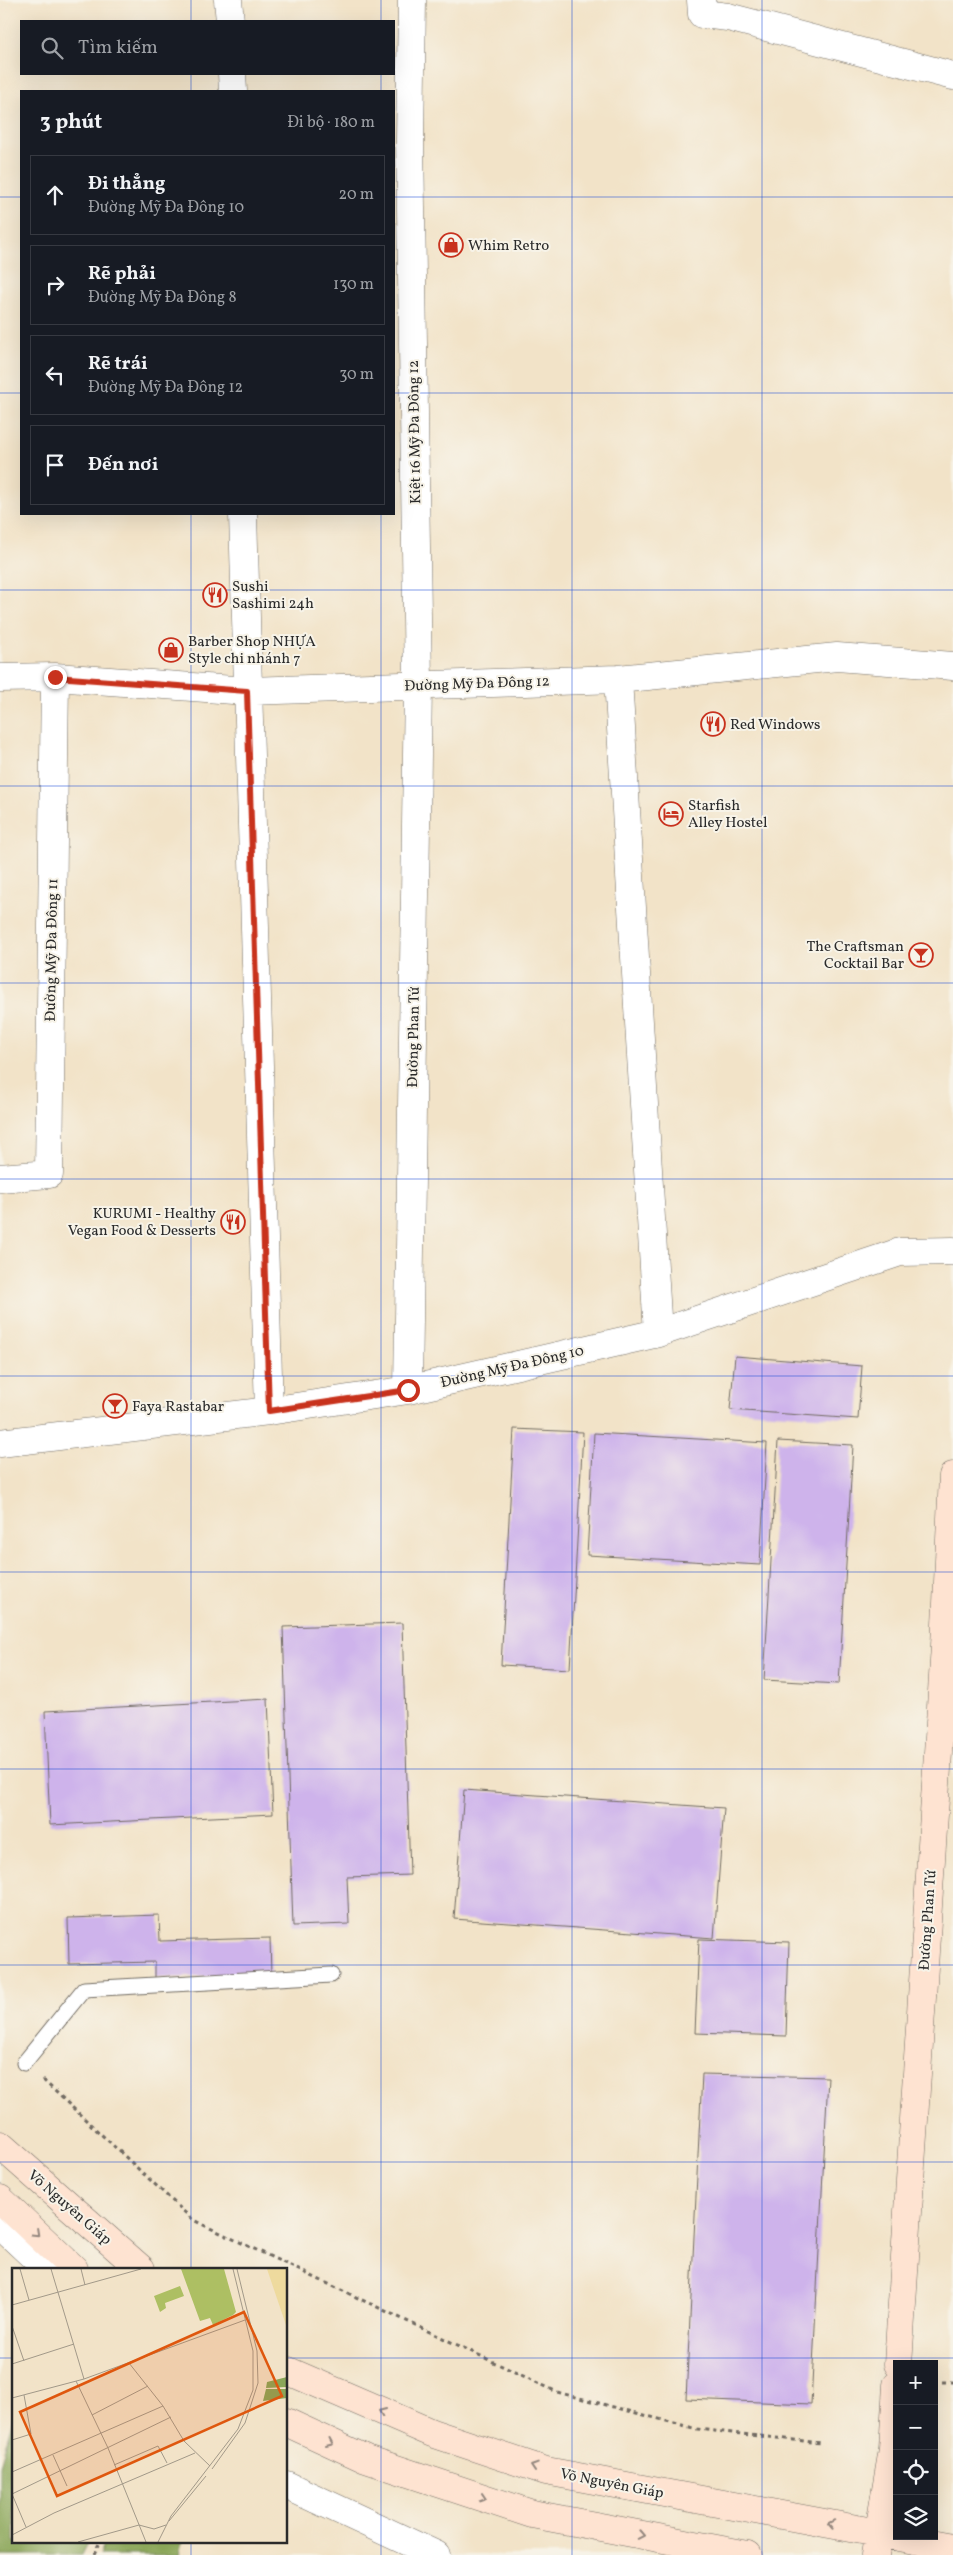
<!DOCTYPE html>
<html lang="vi">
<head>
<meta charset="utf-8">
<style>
	:root { --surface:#171b24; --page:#242831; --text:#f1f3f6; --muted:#9ea1a6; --line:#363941 }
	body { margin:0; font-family:Vollkorn,serif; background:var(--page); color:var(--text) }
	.controls { position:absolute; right:15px; bottom:15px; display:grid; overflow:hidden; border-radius:0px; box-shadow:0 5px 20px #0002 }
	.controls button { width:45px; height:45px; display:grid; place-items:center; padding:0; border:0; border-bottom:1px solid var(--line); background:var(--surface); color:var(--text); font:25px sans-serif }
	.stop { position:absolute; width:15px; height:15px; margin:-11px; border:4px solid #c8321e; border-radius:50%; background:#fff }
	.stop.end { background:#c8321e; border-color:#fff; box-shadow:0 1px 5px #0008 }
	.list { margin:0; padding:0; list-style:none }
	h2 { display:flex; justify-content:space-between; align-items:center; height:65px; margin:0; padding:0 20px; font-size:21px }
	h2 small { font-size:16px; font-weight:400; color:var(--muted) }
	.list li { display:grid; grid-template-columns:32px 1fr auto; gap:15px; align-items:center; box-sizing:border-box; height:80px; margin:0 10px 10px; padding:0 10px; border:1px solid var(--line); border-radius:0px }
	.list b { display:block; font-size:19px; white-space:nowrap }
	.list p { margin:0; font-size:16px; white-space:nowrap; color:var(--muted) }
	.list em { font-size:16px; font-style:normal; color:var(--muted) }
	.icon { flex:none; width:28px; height:28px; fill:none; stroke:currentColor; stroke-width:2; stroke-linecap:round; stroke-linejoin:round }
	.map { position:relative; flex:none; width:953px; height:2555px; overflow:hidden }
	.search { position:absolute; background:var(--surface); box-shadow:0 5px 20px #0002; left:20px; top:20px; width:375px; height:55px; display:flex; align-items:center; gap:12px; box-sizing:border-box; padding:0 18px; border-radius:0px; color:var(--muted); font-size:19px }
	.panel { position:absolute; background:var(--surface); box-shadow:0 5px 20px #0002; left:20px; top:90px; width:375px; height:425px; border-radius:0px }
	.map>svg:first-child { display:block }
	.forest { fill:#8aa659; stroke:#5a6842 }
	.building { fill:#ceb3eb }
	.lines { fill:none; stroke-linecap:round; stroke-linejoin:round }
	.lane-casing { stroke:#716b62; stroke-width:17 }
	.street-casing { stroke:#716b62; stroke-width:29 }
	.secondary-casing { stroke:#716b62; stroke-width:29 }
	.path { stroke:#716b62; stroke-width:3; stroke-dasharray:4 4; stroke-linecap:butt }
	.lane { stroke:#fff; stroke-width:15 }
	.street { stroke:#fff; stroke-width:28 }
	.secondary { stroke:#fee3d1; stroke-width:28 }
	.oneway { stroke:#94877e }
	.route { stroke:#c8321e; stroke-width:6 }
	.grid { fill:none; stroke:#1d4ed8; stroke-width:1; stroke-opacity:0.55 }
	.labels { text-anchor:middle; stroke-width:4; stroke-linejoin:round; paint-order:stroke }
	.poi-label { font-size:15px; fill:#2b2b2b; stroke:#f7f3e8; text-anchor:start }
	.street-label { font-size:15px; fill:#2b2b2b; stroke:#f7f3e8 }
	.inset-road { fill:none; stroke:#a29989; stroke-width:1 }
	.view { fill:#df570e; fill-opacity:0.15; stroke:#df570e; stroke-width:2.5 }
	.inset-edge { fill:none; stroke:#2b2b2b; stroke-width:2.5 }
</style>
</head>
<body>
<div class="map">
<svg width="953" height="2555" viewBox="0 0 953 2555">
	<rect width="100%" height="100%" fill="#f7f3e8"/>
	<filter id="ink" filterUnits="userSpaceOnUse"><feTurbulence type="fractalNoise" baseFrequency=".02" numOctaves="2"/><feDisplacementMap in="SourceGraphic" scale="10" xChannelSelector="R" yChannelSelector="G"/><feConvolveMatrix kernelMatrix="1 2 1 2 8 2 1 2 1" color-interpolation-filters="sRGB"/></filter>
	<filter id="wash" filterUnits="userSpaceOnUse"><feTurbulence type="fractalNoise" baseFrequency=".0096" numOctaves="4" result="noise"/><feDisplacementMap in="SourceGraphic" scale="20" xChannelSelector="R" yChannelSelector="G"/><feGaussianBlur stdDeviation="1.12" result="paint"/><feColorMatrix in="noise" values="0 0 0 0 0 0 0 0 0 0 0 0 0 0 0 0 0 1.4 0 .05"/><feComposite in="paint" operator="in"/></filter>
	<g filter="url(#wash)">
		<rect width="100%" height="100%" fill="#f2e3c8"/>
		<path class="forest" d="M14 2415V2541H89L82 2555H0V2465Z
			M105 2541H182L179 2555H100Z"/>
		<g id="blocks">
			<path class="building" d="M735 1356 862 1366 858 1419 730 1410Z
				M514 1429 583 1432 570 1669 501 1665Z
				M594 1433 767 1443 760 1565 587 1555Z
				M778 1441 853 1445 839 1684 764 1680Z
				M402 1623 410 1875 347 1877 349 1924 293 1926 283 1627Z
				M268 1699 273 1814 50 1825 45 1711Z
				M464 1790 724 1808 714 1938 454 1919Z
				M159 1915 160 1941 270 1938 271 1975 155 1978V1962L69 1964 68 1918Z
				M699 1939 789 1942 786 2036 695 2033Z
				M702 2074 828 2077 811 2404 686 2399Z"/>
		</g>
	</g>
	<g filter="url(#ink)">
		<use href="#blocks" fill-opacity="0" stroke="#716b62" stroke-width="1"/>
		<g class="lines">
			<g class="lane-casing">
				<path id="lane" d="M24 2063 84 1989 331 1975"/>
			</g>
			<g class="street-casing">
				<path id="street" d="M228 0 230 21
					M701 0 702 14 728 17 953 76
					M232 74 233 91
					M243 514 269 1411
					M0 678 55 677 247 691 618 679 837 657 953 666
					M618 679 658 1333
					M0 1178 49 1174 55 677
					M408 1390 418 684 410 140 412 0
					M0 1443 269 1411 408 1390 658 1333 900 1252 953 1251
					M0 2225 47 2269
					M286 2485 436 2555"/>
			</g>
			<g class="secondary-casing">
				<path id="secondary" d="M0 2145 141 2269
					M0 2199 74 2269
					M898 2364 945 1646 953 1476
					M286 2370 432 2433 546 2471 953 2547
					M286 2422 366 2459 532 2514 748 2555
					M875 2555 893 2449 897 2385"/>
			</g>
			<path class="path" d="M43 2080 193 2220 557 2392 697 2429 821 2443
				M942 2382H953
				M94 2555 100 2541"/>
			<use href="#lane" class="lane"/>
			<use href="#street" class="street"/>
			<use href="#secondary" class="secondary"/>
		</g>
		<defs><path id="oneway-chevron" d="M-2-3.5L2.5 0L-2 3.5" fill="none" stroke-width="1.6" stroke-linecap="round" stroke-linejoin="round" transform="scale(1.25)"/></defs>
		<g class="oneway">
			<use href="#oneway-chevron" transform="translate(36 2233) rotate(43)"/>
			<use href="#oneway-chevron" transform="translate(382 2412) rotate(-156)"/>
			<use href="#oneway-chevron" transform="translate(330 2443) rotate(24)"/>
			<use href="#oneway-chevron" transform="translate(534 2467) rotate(-162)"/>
			<use href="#oneway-chevron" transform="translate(483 2498) rotate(18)"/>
			<use href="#oneway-chevron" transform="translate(831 2524) rotate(-169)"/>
			<use href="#oneway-chevron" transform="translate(641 2535) rotate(11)"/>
		</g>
	</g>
	<g class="lines" filter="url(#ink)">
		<path class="route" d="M55 677 247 691 269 1411 408 1390"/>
	</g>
	<path class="grid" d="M191 0V21M381 0V21M572 0V2555M762 0V2555M191 74V91M381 74V91M0 197H21M394 197H953M0 393H21M394 393H953M191 514V2269M381 514V2555M0 590H953M0 786H953M0 983H953M0 1179H953M0 1376H953M0 1572H953M0 1769H953M0 1965H953M0 2162H953M0 2358H14M286 2358H953M191 2541V2555"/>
	<defs>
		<g id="shop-ring" transform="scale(1.25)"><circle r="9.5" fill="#f7f3e8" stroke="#c8321e" stroke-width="1.5"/><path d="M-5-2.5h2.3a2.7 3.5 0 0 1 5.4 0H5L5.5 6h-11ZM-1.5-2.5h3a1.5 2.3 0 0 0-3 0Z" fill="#c8321e"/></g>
		<g id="restaurant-ring" transform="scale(1.25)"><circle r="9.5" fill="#f7f3e8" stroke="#c8321e" stroke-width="1.5"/><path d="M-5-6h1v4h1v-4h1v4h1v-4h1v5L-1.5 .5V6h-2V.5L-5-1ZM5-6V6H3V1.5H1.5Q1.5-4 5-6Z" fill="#c8321e"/></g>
		<g id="hotel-ring" transform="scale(1.25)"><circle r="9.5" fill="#f7f3e8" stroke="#c8321e" stroke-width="1.5"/><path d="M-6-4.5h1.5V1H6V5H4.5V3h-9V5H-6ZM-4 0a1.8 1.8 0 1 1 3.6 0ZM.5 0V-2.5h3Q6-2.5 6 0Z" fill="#c8321e"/></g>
		<g id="bar-ring" transform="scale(1.25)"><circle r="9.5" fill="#f7f3e8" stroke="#c8321e" stroke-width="1.5"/><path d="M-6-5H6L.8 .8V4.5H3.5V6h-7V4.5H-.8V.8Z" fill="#c8321e"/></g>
	</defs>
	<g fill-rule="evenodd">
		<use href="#shop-ring" x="451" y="245"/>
		<use href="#restaurant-ring" x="215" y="595"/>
		<use href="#shop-ring" x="171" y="650"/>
		<use href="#restaurant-ring" x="713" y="724"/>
		<use href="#hotel-ring" x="671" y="814"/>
		<use href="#bar-ring" x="921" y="955"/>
		<use href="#restaurant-ring" x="233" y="1222"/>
		<use href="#bar-ring" x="115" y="1406"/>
	</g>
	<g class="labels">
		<g class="poi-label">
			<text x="468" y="250">Whim Retro</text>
			<text x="232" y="591">Sushi<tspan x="232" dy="17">Sashimi 24h</tspan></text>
			<text x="188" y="646">Barber Shop NHỰA<tspan x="188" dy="17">Style chi nhánh 7</tspan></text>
			<text x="730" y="729">Red Windows</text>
			<text x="688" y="810">Starfish<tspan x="688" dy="17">Alley Hostel</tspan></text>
			<text x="904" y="951" text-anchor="end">The Craftsman<tspan x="904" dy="17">Cocktail Bar</tspan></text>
			<text x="216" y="1218" text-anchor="end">KURUMI - Healthy<tspan x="216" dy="17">Vegan Food &amp; Desserts</tspan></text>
			<text x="132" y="1411">Faya Rastabar</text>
		</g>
		<g class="street-label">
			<text transform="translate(414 432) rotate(-91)" y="5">Kiệt 16 Mỹ Đa Đông 12</text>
			<text transform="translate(477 683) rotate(-2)" y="5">Đường Mỹ Đa Đông 12</text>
			<text transform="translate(51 950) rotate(-89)" y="5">Đường Mỹ Đa Đông 11</text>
			<text transform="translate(413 1037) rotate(-89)" y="5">Đường Phan Tứ</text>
			<text transform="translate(512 1366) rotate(-13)" y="5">Đường Mỹ Đa Đông 10</text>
			<text transform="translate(927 1920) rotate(-86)" y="5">Đường Phan Tứ</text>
			<text transform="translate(70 2207) rotate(41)" y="5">Võ Nguyên Giáp</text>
			<text transform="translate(612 2483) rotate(11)" y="5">Võ Nguyên Giáp</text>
		</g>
	</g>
	<g transform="translate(12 2268)">
		<rect width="275" height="275" fill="#f2e3c8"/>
		<path d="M169 1H212L224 44 221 47 201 57 198 50 188 53ZM168 18 172 28 153 35 154 40 148 44 142 28Z" fill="#adbf63"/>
		<path d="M275 109V119L254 120 255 114ZM254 121H275V130L251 133Z" fill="#8aa659"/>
		<path d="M255 1H275V60Z" fill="#eeda9e"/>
		<path class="inset-road" d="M8 1 17 32M39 1 72 111M69 1 73 17M0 37 129 1M0 58 12 93M117 95 151 138 172 173 198 198M0 96 62 76M64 113 96 180 134 274M0 130 72 111 233 52M80 147 136 118M0 172 19 166 12 127M41 187 55 218M102 197 146 178 155 195M200 201 233 155 246 115 245 83 225 1M0 204 151 138M0 226 159 149M0 226 14 259M157 253 194 208M127 257 142 261 154 257M0 267 42 245 183 185M66 274 127 257M146 274 159 248 226 161 241 122V83L221 1"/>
		<path class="view" d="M232 44 270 128 45 228 8 144Z"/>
		<rect width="275" height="275" class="inset-edge"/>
	</g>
</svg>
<div class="controls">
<button>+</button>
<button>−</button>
<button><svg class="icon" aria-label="locate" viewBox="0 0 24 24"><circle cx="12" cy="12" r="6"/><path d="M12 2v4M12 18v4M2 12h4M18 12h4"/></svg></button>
<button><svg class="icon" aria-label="layers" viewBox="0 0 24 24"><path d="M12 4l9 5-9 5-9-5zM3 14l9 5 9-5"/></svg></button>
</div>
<div class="stop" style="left:408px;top:1390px"></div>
<div class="stop end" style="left:55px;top:677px"></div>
<div class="search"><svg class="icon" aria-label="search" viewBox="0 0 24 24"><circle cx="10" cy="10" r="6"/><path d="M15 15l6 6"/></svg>Tìm kiếm</div>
<section class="panel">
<h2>3 phút<small>Đi bộ · 180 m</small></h2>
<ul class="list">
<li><svg class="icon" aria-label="ahead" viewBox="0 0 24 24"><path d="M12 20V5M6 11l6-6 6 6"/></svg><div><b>Đi thẳng</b><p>Đường Mỹ Đa Đông 10</p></div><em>20 m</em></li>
<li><svg class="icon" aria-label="right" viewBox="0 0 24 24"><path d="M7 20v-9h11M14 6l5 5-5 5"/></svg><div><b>Rẽ phải</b><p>Đường Mỹ Đa Đông 8</p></div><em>130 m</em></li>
<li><svg class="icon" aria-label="left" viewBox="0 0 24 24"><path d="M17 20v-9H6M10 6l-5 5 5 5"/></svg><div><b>Rẽ trái</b><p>Đường Mỹ Đa Đông 12</p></div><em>30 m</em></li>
<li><svg class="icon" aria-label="arrive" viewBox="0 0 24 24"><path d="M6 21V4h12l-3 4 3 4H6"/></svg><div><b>Đến nơi</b></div></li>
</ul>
</section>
</div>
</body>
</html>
